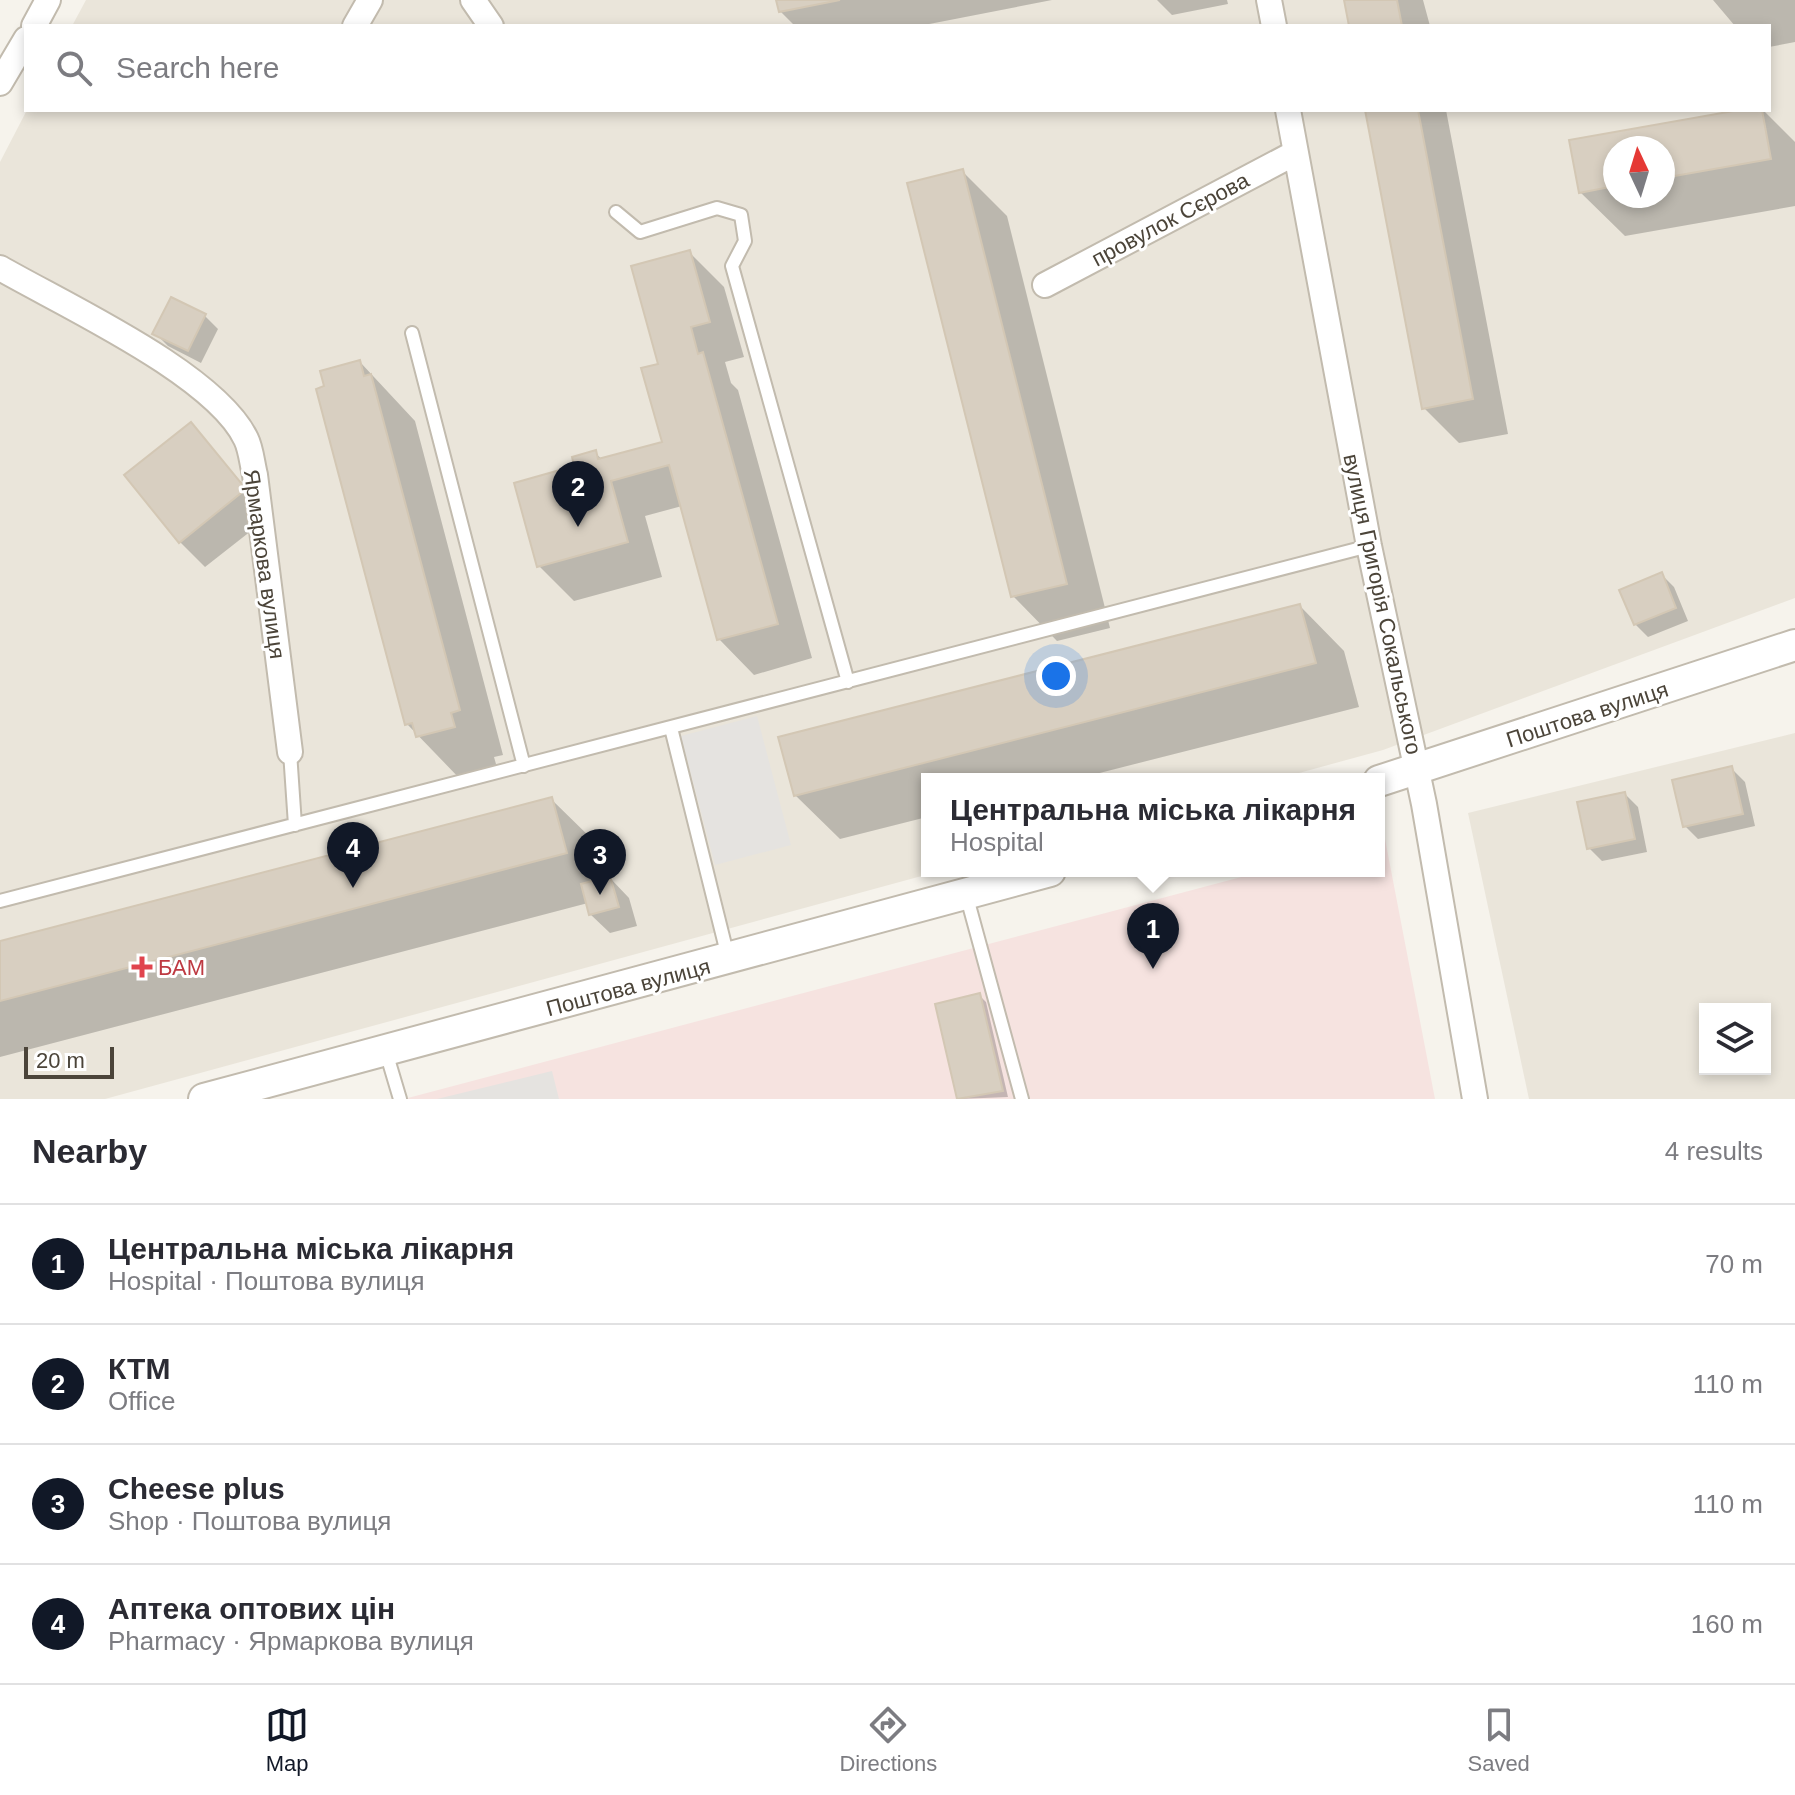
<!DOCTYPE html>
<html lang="en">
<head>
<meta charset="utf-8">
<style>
	:root { --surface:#fff; --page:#f7f7f7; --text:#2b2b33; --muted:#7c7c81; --line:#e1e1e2; --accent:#111827 }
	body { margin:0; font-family:Arial,sans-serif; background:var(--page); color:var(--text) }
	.controls { position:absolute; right:24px; bottom:24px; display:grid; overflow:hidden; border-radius:0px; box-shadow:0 4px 12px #0003 }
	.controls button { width:72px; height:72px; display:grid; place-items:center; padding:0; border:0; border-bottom:2px solid var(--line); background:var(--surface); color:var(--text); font:40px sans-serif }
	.compass { position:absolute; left:1603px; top:136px; width:72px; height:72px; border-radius:50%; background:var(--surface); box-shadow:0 4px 12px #0003; rotate:356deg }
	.scale { position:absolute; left:24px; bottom:20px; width:90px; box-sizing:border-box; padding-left:8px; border:4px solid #4b4439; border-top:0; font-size:22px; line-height:28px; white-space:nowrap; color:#4b4439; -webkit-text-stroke:6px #fff; paint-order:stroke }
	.you { position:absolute; left:1056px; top:676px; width:28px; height:28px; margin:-20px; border:6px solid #fff; border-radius:50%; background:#1a73e8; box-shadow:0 0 0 12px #1a73e833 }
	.badge { display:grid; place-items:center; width:52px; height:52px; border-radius:50%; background:var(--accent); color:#fff; font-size:26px; font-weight:700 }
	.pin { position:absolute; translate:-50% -66px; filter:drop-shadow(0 2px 4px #0008) }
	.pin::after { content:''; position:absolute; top:42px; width:28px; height:24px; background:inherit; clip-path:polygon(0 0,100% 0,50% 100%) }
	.popup { position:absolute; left:921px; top:773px; width:464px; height:104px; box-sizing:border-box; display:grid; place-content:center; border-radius:0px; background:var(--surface); filter:drop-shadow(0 2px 6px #0005); font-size:26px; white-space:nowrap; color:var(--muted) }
	.popup b { font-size:30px; color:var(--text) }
	.popup::after { content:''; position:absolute; left:50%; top:100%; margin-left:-16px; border:16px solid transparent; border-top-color:var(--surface) }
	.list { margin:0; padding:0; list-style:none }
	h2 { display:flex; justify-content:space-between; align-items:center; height:104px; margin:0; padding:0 32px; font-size:34px }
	h2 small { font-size:26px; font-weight:400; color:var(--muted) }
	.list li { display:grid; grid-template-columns:52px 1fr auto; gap:24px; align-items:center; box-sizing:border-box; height:120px; padding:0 32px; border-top:2px solid var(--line) }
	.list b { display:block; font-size:30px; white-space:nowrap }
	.list p { margin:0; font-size:26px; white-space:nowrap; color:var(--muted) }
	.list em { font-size:26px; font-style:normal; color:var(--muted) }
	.icon { flex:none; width:44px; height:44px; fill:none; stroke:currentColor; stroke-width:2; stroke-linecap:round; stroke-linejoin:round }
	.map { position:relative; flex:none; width:1795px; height:1099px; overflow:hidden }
	.search { position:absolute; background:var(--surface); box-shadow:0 4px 12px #0003; left:24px; right:24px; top:24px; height:88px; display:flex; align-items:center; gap:20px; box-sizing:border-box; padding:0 28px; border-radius:0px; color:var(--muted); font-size:30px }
	.sheet { height:584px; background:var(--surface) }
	nav { display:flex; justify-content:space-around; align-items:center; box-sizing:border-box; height:112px; border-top:2px solid var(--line); background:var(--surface); font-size:22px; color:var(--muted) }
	nav a { display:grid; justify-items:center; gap:4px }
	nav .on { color:var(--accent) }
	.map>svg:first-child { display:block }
	.residential { fill:#eae5da; fill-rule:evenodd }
	.medical { fill:#f6e3e0 }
	.parking { fill:#e5e3e0 }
	.shadow { fill:#0003; fill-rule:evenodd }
	.building { fill:#d8cfc1; stroke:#d3c7b4; stroke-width:2 }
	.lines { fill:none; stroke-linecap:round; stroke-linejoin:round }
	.service-casing { stroke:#c2bbae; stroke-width:16 }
	.minor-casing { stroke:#c2bbae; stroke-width:28 }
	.tertiary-casing { stroke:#c2bbae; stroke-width:34 }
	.service { stroke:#fff; stroke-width:12 }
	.minor { stroke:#fff; stroke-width:24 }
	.tertiary { stroke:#fff; stroke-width:30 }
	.health-dot { fill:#e0444e; stroke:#fff; stroke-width:3 }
	.labels { text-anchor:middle; stroke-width:6; stroke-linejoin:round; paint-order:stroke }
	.street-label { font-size:22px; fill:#4b4439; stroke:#fff }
	.health-label { font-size:22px; fill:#be3a42; stroke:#fff; text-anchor:start }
</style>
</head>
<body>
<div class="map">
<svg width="1795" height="1099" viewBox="0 0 1795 1099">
	<rect width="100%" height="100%" fill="#f6f3ec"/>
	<path class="residential" d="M86 0H1795V598L1383 750 1277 779H927V871H940L105 1099H0V162L27 110H1769V26H72ZM1615 148H1663V196H1615Z
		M1795 733V1099H1529L1468 813ZM1705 1009H1765V1069H1705Z"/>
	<path class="medical" d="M1385 839 1435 1099H404L1264 871H1379V840Z"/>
	<path class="parking" d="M757 716 791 845 715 865 681 736Z
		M552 1071 559 1099H437Z"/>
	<path class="shadow" d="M778 0H1052L919 26H795L780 11Z
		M1157 0H1227L1228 4 1172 15Z
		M1346 0H1423L1430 26H1351Z
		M1713 0H1795V42L1769 47V26H1735Z
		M1367 110H1446L1508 434 1459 443 1424 408Z
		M1751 110H1763L1795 142V206L1625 236 1580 192 1571 141ZM1615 148H1663V196H1615Z
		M962 171 1007 216 1110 628 1057 641 1013 596Z
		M689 252 724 287 744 357 725 362 731 383 738 390 812 658 754 675 719 639 682 506 645 516 662 577 574 601 539 566 577 468 595 453 603 460 664 443 660 366Z
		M205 316 218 329 201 363 168 346 155 333Z
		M360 362 415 421 503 755 494 757 498 771 462 781 407 724Z
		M191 424 270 516 205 567 180 542Z
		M1661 574 1674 587 1688 621 1648 637 1635 624Z
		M1300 606 1344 651 1359 707 1076 779H927V817L840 839 795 795Z
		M1732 769 1745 782 1755 826 1698 839 1685 826Z
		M1625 794 1638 807 1647 852 1602 861 1589 848Z
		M551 799 596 843 605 880 610 878 629 898 637 926 610 933 590 914 588 903 0 1057V943Z
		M980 996 986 1002 1008 1097 959 1099 937 1005Z"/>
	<path class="building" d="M776 0H840L779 12Z
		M1344 0H1397L1402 26H1349Z
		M1365 110H1418L1473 399 1422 409Z
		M1739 110H1762L1771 159 1663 178V148H1615V186L1579 193 1569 140Z
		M963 169 1067 584 1011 597 907 183Z
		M690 250 710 322 691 327 698 354 703 352 778 624 717 640 669 465 611 481 628 542 537 567 514 483 574 466 572 457 596 450 598 459 662 442 641 368 658 364 631 266Z
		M171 297 206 314 188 351 152 334Z
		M360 360 364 376 371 374 460 710 451 713 455 727 416 737 412 723 405 725 316 389 324 386 320 371Z
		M191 422 246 489 179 543 124 475Z
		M1662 572 1676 608 1634 625 1619 590Z
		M1300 604 1316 663 794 796 778 737Z
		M1732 766 1743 814 1683 827 1672 780Z
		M1625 792 1635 839 1587 849 1577 802Z
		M552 797 567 853 0 1001V941Z
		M610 876 619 907 589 915 581 884Z
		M980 993 1003 1091 957 1099 935 1004Z"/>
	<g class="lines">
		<g class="service-casing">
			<path id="service" d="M616 212 640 232 717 208 741 215 745 241 732 266 848 682
				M412 333 524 766
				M671 728 728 957
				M290 752 295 825
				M966 894 1022 1099
				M0 901 1369 546
				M386 1052 400 1099"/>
		</g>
		<g class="minor-casing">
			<path id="minor" d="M473 0 491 26
				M1269 0 1274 26
				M34 26 48 0
				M355 26 370 0
				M0 83 26 39
				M1288 110 1369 546 1424 804 1475 1099
				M0 268C64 305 215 374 246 439 251 449 252 463 255 475L290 752
				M1045 285 1295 153"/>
		</g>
		<g class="tertiary-casing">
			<path id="tertiary" d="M1379 781 1795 645
				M204 1099 1050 871"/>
		</g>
		<use href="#service" class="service"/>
		<use href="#minor" class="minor"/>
		<use href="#tertiary" class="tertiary"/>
	</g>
	<path class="health-dot" d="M138 955h8v8h8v8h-8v8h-8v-8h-8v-8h8z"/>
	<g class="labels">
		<g class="street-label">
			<text transform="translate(1170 219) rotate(-28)" y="8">провулок Сєрова</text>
			<text transform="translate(265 564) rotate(82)" y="8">Ярмаркова вулиця</text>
			<text transform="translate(1383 604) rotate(78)" y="8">вулиця Григорія Сокальського</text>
			<text transform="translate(1587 714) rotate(-18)" y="8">Поштова вулиця</text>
			<text transform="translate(628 987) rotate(-15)" y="8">Поштова вулиця</text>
		</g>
		<g class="health-label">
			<text x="158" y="975">БАМ</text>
		</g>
	</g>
</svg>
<div class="controls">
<button><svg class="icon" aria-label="layers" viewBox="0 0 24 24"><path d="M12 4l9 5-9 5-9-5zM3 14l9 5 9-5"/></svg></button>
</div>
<svg class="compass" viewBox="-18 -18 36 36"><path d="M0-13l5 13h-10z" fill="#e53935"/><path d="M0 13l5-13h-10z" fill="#7c7c81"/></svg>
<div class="scale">20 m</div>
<div class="you"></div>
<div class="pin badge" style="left:1153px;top:969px">1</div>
<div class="popup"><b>Центральна міська лікарня</b>Hospital</div>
<div class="pin badge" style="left:578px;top:527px">2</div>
<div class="pin badge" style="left:600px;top:895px">3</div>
<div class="pin badge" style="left:353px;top:888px">4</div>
<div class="search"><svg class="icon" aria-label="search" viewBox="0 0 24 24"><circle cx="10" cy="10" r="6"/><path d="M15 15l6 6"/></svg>Search here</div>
</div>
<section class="sheet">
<h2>Nearby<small>4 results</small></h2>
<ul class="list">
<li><span class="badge">1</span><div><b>Центральна міська лікарня</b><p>Hospital · Поштова вулиця</p></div><em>70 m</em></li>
<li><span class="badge">2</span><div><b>КТМ</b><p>Office</p></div><em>110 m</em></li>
<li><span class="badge">3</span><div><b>Cheese plus</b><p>Shop · Поштова вулиця</p></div><em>110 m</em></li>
<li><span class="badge">4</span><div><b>Аптека оптових цін</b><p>Pharmacy · Ярмаркова вулиця</p></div><em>160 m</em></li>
</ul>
</section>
<nav>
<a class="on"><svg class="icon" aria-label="map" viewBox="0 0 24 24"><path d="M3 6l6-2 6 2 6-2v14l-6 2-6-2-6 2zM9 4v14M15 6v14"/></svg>Map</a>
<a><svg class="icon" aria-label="directions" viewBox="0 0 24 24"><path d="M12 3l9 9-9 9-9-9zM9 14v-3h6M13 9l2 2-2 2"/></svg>Directions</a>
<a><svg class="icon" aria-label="saved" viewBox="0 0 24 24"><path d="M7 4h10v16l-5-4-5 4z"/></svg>Saved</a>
</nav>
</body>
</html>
